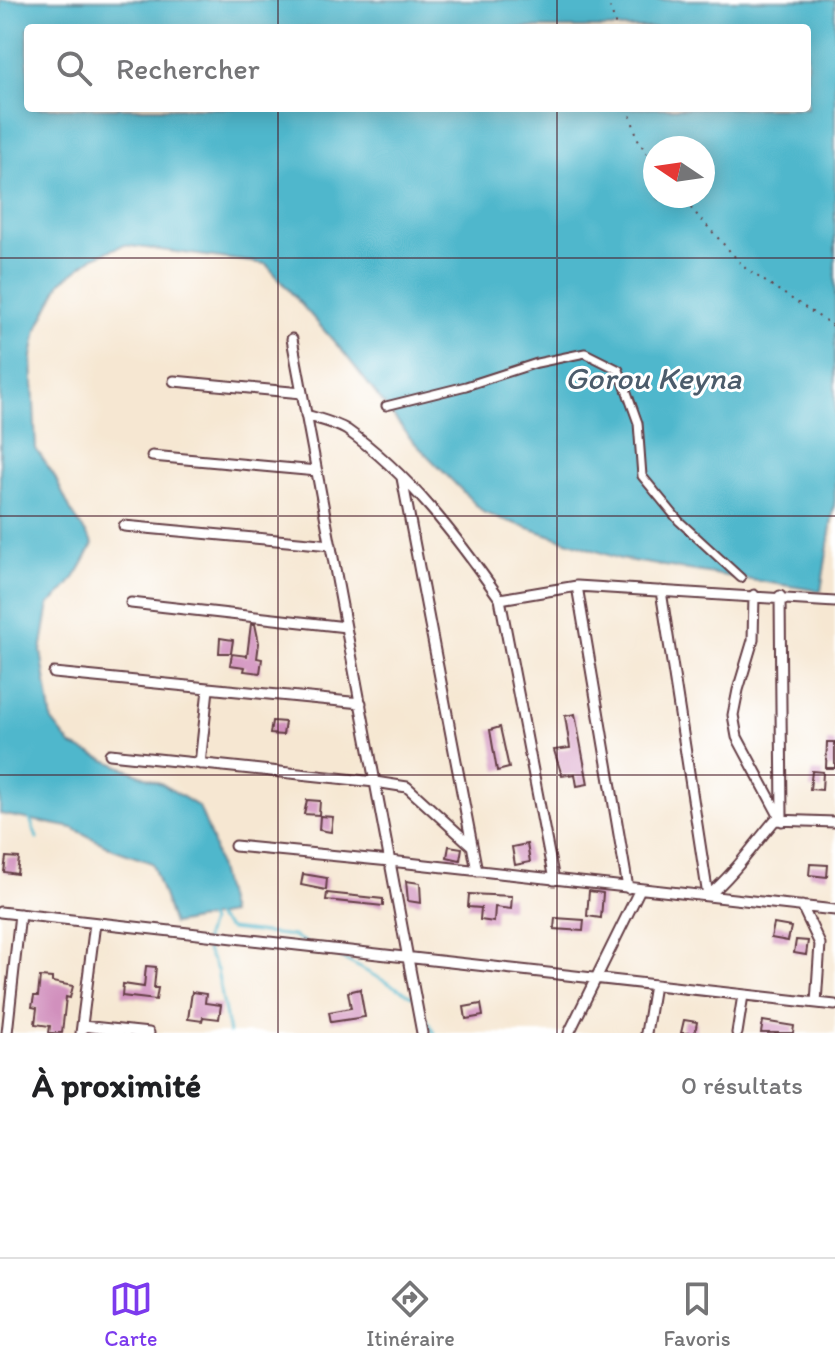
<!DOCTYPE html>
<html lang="fr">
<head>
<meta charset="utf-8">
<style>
	:root { --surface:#fff; --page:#f2f2f2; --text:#202124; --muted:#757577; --line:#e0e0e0; --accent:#7c3aed }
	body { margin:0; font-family:Itim,sans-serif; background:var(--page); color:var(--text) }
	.compass { position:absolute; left:643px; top:136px; width:72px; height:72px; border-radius:50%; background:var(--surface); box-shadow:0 4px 20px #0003; rotate:283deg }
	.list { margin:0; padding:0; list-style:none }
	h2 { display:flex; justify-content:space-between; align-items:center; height:104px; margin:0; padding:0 32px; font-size:34px }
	h2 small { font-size:26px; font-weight:400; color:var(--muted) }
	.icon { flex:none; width:44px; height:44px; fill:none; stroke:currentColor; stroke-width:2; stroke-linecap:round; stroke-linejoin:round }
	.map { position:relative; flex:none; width:835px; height:1033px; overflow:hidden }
	.search { position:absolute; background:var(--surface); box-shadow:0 4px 20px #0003; left:24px; right:24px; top:24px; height:88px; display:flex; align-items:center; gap:20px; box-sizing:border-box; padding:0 28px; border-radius:8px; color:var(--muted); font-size:30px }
	.sheet { height:224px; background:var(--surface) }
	nav { display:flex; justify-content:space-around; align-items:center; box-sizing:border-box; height:112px; border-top:2px solid var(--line); background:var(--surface); font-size:22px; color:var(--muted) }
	nav a { display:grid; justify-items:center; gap:4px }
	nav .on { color:var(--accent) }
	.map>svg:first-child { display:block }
	.water { fill:#4fb7cc; stroke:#4c6b7c; stroke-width:2; fill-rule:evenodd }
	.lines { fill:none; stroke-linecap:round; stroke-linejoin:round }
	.stream { stroke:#4fb7cc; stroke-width:3 }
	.building { fill:#d190bd }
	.pedestrian-casing { stroke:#643d44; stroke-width:11 }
	.minor-casing { stroke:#643d44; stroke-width:13 }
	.path { stroke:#643d44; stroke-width:2; stroke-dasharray:2 6; stroke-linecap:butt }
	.pedestrian { stroke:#fff; stroke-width:7 }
	.minor { stroke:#fff; stroke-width:9 }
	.grid { fill:none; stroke:#4a1f2b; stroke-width:2; stroke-opacity:0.55 }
	.labels { text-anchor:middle; stroke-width:6; stroke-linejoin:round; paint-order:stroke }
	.water-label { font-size:32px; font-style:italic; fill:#4c5c6b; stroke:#fff }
</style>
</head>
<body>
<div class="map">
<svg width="835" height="1033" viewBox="0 0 835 1033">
	<rect width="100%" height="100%" fill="#fff"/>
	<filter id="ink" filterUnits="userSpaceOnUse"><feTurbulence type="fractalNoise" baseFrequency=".0125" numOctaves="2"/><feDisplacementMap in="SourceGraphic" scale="16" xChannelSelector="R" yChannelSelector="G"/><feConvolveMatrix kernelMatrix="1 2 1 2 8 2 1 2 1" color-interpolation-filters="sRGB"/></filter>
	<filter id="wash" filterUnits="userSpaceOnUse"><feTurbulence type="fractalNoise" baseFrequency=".006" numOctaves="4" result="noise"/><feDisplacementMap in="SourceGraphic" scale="32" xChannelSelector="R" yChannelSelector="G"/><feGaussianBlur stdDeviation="1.8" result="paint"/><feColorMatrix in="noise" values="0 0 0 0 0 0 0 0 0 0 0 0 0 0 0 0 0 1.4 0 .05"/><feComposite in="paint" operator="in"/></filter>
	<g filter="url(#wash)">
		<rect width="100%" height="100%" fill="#f6e7d2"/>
		<path class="water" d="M0 0H835V500L821 591 620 559 484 513 411 439 344 353 266 264 123 245 94 257 61 282 37 330 32 357 36 449 54 475 71 511 93 544C81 568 71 588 49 604L41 651 52 721 72 746 162 784 199 807 212 840 230 914 173 924 152 863 113 849 73 828 0 814ZM28 28H807V108H28ZM655 148H703V196H655Z"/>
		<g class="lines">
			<path class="stream" d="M30 819 37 838
				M215 917 229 929 293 936 305 942
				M208 918 210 922 205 937 207 951 217 970 229 1033
				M334 954 412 996
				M421 1008 434 1033"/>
		</g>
		<g id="blocks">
			<path class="building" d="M251 624H255L259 643 257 658 262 659 260 673 244 671 245 667 230 665 232 654 247 656Z
				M220 638 233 640 231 653H219Z
				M575 714 588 784 577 786 575 774 562 776 554 750 570 748 565 716Z
				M272 721 285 722 283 735 270 734Z
				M500 727 509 768 497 771 490 730Z
				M827 742H835V768H826Z
				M812 771 823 772 822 790 810 789Z
				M307 800 320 801 319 815 304 814Z
				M320 816 333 817 331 832 319 830Z
				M527 844 530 862 515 865 512 847Z
				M449 846 462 848 460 860 447 857Z
				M6 857 19 858 17 874 4 872Z
				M810 864 828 865 827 877 809 875Z
				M303 874 327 878 326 890 301 885Z
				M406 881 420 883 421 903 408 901Z
				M589 891 603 893 601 918 587 916Z
				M327 893 383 899V906L326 900Z
				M469 894 512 896 511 909 495 907 494 922 480 920 481 908 468 907Z
				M555 918 584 920 583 931 554 929Z
				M774 924 791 927 788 941 771 938Z
				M796 940 808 941 806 955 794 953Z
				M146 966 156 967 154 988H158L156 1000 122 996 123 984 144 987Z
				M40 977 52 978V982L73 986 70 998 66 997 62 1033H49L50 1026 35 1024 37 1008 32 1007 34 996H38Z
				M360 989 365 1017 331 1022 329 1012 351 1008 348 992Z
				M192 992 206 994 205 1003 221 1005 219 1019 203 1017 202 1021 188 1019Z
				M481 1004 483 1016 466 1019 464 1007Z
				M684 1020 697 1022 695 1033H681Z
				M763 1021 794 1026 793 1033H761Z"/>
		</g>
	</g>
	<g filter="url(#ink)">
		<use href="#blocks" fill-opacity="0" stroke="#643d44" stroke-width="2"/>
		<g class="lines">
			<g class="pedestrian-casing">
				<path id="pedestrian" d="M386 406 466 386 537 363 585 353 619 370 638 423 642 476 679 521 741 578"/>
			</g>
			<g class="minor-casing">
				<path id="minor" d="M292 339 422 1033
					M174 381 302 393
					M306 415C319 419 336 423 347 430 408 473 457 537 500 599L577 586 835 602
					M152 456 317 471
					M402 478 477 871
					M124 526 331 545
					M577 586 628 888
					M661 591 708 896
					M754 595 753 640 738 690 733 715 737 737 782 821
					M780 596 782 817
					M500 599 554 880
					M131 603 346 627
					M54 673 361 703
					M110 754 375 782 407 787 472 846
					M200 764 208 689
					M235 846 390 861 835 910
					M708 896C734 874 753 846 775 820L835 822
					M802 906 820 944 816 1003
					M0 912 835 1005
					M82 1026 149 1033
					M7 1033 20 914
					M81 1033 95 923
					M569 1033 640 889
					M646 1033 654 985
					M737 1033 743 995"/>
			</g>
			<path class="path" d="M607 0 615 22V28
				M628 108 638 139 655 168
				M680 196 746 269 835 327"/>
			<use href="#pedestrian" class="pedestrian"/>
			<use href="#minor" class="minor"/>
		</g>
	</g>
	<path class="grid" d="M278 0V28M557 0V28M278 108V1033M557 108V1033M0 258H835M0 516H835M0 775H835"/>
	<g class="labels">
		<g class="water-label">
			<text x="653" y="389">Gorou Keyna</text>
		</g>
	</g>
</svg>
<svg class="compass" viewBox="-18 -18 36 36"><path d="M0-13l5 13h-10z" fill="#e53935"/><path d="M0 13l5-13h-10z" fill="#757577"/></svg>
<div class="search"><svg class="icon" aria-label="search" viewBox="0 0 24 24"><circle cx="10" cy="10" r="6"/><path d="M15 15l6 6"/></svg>Rechercher</div>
</div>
<section class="sheet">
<h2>À proximité<small>0 résultats</small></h2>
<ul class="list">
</ul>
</section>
<nav>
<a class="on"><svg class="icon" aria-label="map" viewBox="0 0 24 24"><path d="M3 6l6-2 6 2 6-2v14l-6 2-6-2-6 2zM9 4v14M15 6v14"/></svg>Carte</a>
<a><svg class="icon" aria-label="directions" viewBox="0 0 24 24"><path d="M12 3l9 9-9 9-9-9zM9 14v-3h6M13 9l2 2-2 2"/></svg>Itinéraire</a>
<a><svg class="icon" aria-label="saved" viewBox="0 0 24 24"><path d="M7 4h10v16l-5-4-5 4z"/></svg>Favoris</a>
</nav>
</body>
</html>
